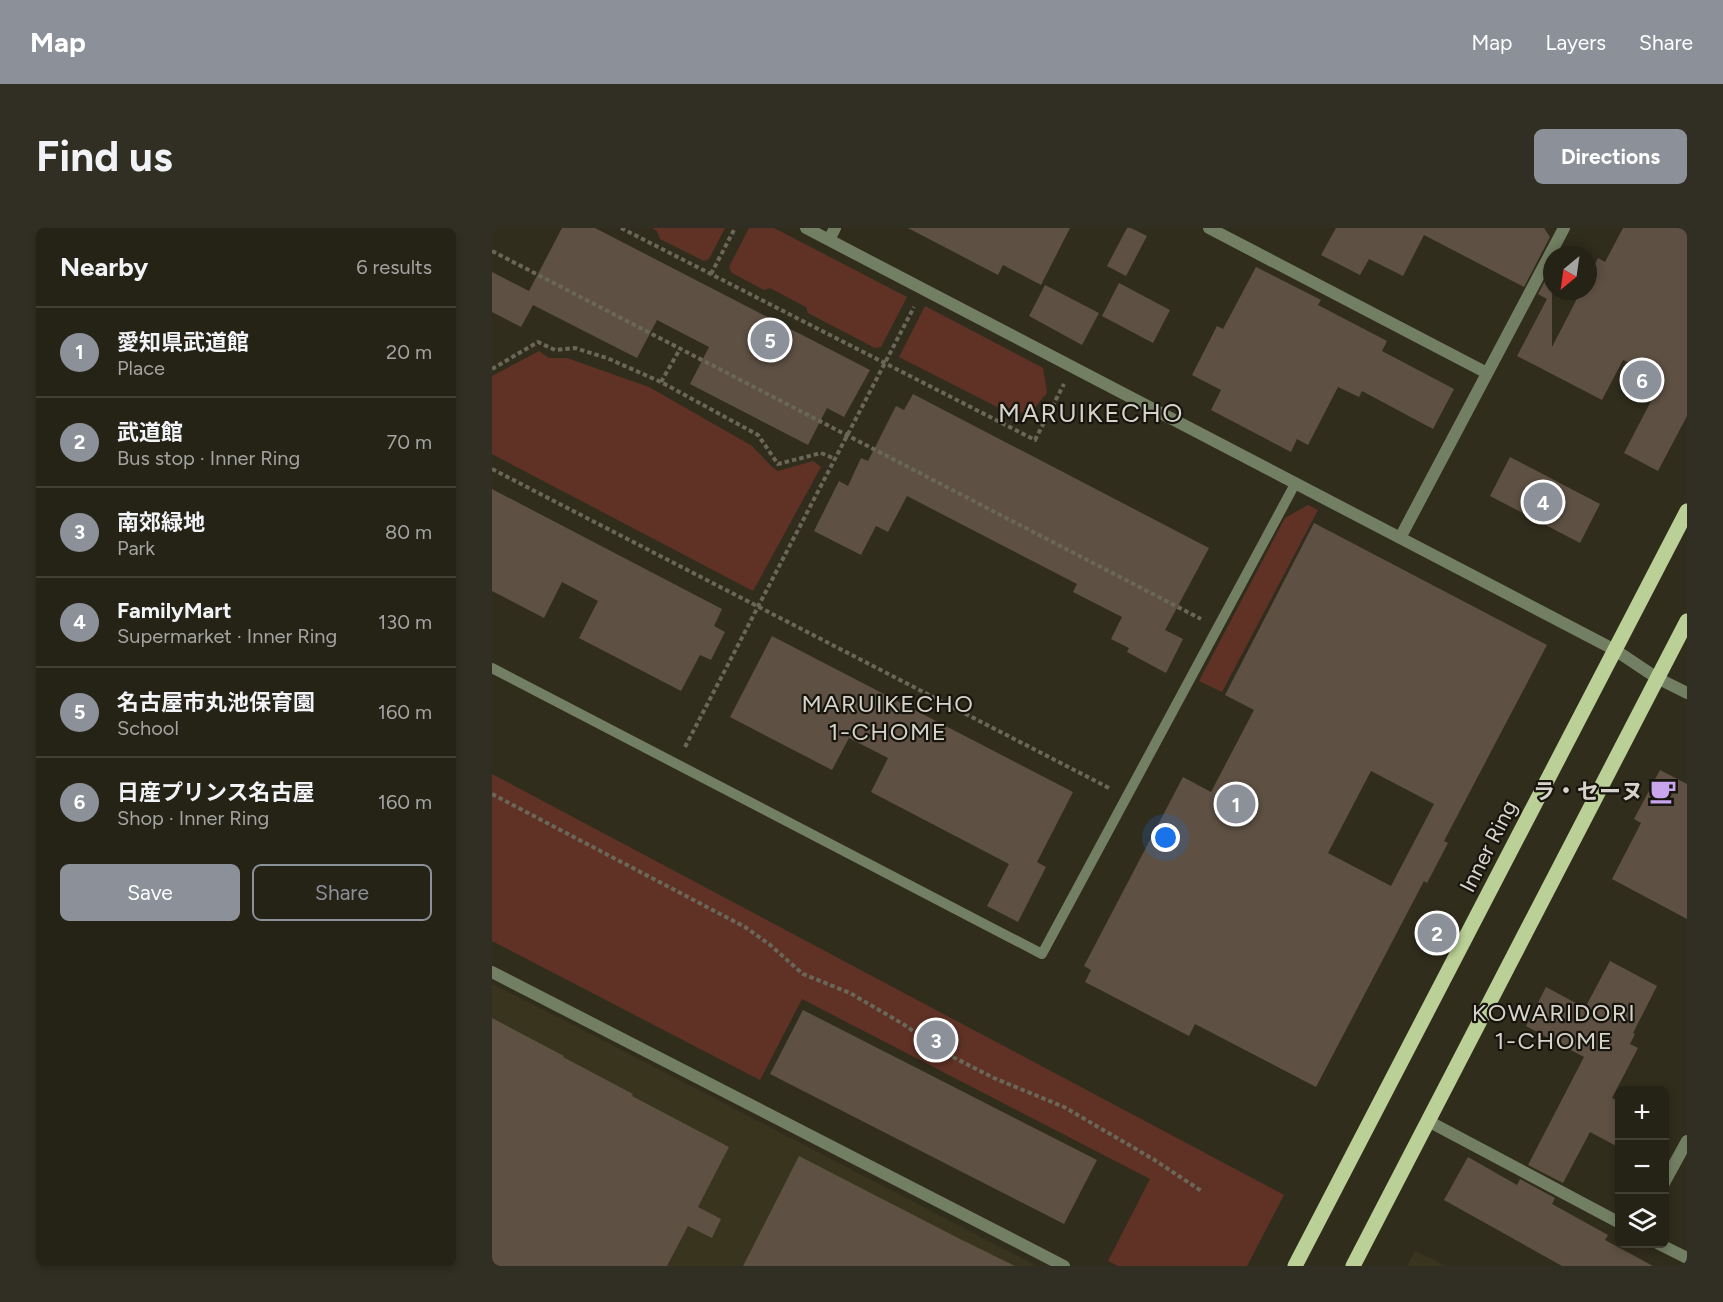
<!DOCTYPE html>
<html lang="en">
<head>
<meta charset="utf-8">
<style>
	:root { --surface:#252216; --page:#312f23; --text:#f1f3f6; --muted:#a3a4a1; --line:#423f35; --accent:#8c9099 }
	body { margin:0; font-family:Figtree,"Noto Sans JP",sans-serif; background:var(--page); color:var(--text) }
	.controls { position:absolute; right:18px; bottom:18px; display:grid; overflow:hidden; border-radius:9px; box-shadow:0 3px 9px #0003 }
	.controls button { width:54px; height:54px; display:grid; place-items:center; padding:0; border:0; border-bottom:2px solid var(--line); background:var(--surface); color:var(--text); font:30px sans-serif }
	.compass { position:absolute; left:1051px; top:18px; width:54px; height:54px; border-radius:50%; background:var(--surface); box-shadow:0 3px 9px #0003; rotate:209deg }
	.you { position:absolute; left:674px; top:610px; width:21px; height:21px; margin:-15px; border:4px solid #fff; border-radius:50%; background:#1a73e8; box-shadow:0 0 0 9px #1a73e833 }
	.badge { display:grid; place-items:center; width:39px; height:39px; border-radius:50%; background:var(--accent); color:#fff; font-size:20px; font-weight:700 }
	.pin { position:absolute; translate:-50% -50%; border:3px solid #fff; box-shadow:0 2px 6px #0006 }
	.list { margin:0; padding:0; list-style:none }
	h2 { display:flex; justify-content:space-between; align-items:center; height:78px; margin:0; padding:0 24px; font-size:26px }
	h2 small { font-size:20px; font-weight:400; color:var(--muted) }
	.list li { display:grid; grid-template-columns:39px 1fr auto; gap:18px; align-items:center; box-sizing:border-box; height:90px; padding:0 24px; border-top:2px solid var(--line) }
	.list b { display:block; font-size:22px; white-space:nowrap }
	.list p { margin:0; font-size:20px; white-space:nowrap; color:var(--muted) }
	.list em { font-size:20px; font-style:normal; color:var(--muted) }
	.actions { display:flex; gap:12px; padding:18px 24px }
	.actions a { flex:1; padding:14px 0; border:2px solid var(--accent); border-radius:9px; text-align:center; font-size:21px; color:var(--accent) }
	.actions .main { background:var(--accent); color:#fff }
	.icon { flex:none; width:33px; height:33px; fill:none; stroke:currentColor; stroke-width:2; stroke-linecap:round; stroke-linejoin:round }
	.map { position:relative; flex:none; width:1195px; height:1038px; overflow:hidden; border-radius:9px }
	header { display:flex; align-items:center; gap:36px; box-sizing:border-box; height:84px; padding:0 30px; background:var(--accent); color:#fff }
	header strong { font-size:28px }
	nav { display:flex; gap:33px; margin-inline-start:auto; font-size:21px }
	.intro { display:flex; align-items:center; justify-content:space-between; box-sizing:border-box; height:144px; padding:0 36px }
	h1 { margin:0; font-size:42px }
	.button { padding:15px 27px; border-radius:9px; background:var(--accent); color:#fff; font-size:21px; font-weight:700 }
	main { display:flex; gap:36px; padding:0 36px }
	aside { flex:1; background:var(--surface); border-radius:9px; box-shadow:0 3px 9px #0003 }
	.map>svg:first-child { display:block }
	.built { fill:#39341d }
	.green { fill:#603226 }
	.building { fill:#5e5043; fill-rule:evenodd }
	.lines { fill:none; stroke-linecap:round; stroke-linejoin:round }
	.path { stroke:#6a6759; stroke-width:4; stroke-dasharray:4.5 3; stroke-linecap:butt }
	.service { stroke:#737f63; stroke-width:10 }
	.minor { stroke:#737f63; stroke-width:12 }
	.primary { stroke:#bad096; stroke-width:15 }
	.labels { text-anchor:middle; stroke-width:4.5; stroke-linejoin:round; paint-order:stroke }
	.poi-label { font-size:22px; font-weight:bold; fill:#d6d4ca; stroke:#17150e; text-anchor:end }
	.street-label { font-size:22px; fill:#d6d4ca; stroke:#17150e }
	.neighbourhood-label { font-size:24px; letter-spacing:1.5px; fill:#d6d4ca; stroke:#17150e }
	.quarter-label { font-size:26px; letter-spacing:1.5px; fill:#d6d4ca; stroke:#17150e }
</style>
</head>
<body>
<header>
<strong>Map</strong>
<nav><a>Map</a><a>Layers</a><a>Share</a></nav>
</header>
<div class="intro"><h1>Find us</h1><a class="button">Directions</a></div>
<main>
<aside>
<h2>Nearby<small>6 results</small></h2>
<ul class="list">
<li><span class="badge">1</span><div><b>愛知県武道館</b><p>Place</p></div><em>20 m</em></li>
<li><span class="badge">2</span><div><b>武道館</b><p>Bus stop · Inner Ring</p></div><em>70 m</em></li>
<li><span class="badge">3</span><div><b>南郊緑地</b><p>Park</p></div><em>80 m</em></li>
<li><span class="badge">4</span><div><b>FamilyMart</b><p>Supermarket · Inner Ring</p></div><em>130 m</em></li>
<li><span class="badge">5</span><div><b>名古屋市丸池保育園</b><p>School</p></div><em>160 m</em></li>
<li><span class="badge">6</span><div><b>日産プリンス名古屋</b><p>Shop · Inner Ring</p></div><em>160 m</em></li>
</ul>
<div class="actions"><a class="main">Save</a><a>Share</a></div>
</aside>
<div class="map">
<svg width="1195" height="1038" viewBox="0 0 1195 1038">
	<rect width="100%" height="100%" fill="#312d1d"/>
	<path class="built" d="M0 756 89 801 545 1038H0Z
		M923 1023 954 1038H915Z"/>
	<path class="green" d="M160 0H233L217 31 212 33 168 11 165 3Z
		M257 0H282L415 69 389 119 383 120 316 85 314 79 278 60 272 62 240 45 237 39Z
		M433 78 551 140 555 165 539 184 517 185 407 129Z
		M47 123 57 130H75L157 159 260 218 280 239 286 243 321 233 329 239 261 363 0 226V148Z
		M816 277 826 282 730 464 707 453 793 290Z
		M0 546 792 967 755 1038H626L616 1033 658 951 310 771 268 852 0 713Z"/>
	<path class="building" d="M70 0H103L378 142 352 189 335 180 316 217 198 156 217 119 165 92 145 130 41 77 29 99 0 84V44L37 63Z
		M416 0H578L549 57 511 37 506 47Z
		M635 0H639L655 8 634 48 615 38Z
		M844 0H1052L1058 9 1032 59 932 7 911 48 877 31 868 47 829 27Z
		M1131 0H1195V188L1166 243 1132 225 1170 152 1131 132 1110 172 1025 128 1055 71 1046 66 1060 40V119L1089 63H1096V50L1106 30 1113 34Z
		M764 39 829 72 826 77 895 113 890 123 962 161 941 201 870 163 867 169 846 159 816 217 805 211 799 224 719 182 729 162 700 147 725 98 731 101Z
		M627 55 678 82 661 115 610 88Z
		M553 57 607 85 590 117 537 88Z
		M421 166 717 320 673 402 691 411 674 445 635 424 637 420 619 411 630 389 581 364 585 356 415 268 396 304 384 298 369 327 322 303 347 253 356 258 369 230 376 233 404 178 412 182Z
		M1018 229 1108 276 1088 315 998 268Z
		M0 261 230 381 222 398 233 404 219 432 208 427 189 463 87 410 106 373 70 354 52 390 0 363Z
		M822 295 1055 417 952 613 956 615 935 655 932 653 824 859 703 796 697 808 593 754 599 742 592 738 691 549 719 564 762 482 733 467ZM879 543 942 576 899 658 836 625Z
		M280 408 581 564 545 634 554 639 526 694 495 678 517 636 379 564 396 530 357 510 340 542 238 489Z
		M1168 542 1195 556V691L1120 651 1149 595 1142 591Z
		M1118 733 1165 758 1141 805 1143 806 1138 816 1146 820 1120 870 1128 874V920L1098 904 1071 955 1036 937 1092 829 1034 798 1054 759 1093 780Z
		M311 782 605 932 572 996 278 846Z
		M0 790 72 828 71 829 141 866 140 868 237 919 206 979 229 991 220 1010 196 998 175 1038H0Z
		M307 928 468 1011 523 1038H251Z
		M976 929 1025 957 1028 951 1063 970 1060 976 1116 1007 1113 1012 1161 1038H1070L952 972Z"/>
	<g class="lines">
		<path class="path" d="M129 0 543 212 572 156
			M0 23 709 391
			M219 46 243 0
			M0 141 46 114 63 122 83 120 115 130 169 154 266 207 286 236 329 225 343 231
			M169 154 188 121
			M0 241 617 560
			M193 519 422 79
			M0 566 253 699 277 716 311 746 358 765 411 796 451 824 502 850 572 879 661 931 711 964"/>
		<path class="service" d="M0 440 550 726 803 256"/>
		<path class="minor" d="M314 0 1123 422 1165 450 1195 465
			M717 0 995 145
			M337 12 343 0
			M908 310 1072 0
			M0 744 572 1038
			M936 893 1128 995
			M1172 955 1195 913
			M1167 1016 1195 1030"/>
		<path class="primary" d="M803 1038 1195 283
			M861 1038 1195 393"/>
	</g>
	<defs>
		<g id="cafe-bare" transform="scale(2.07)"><path d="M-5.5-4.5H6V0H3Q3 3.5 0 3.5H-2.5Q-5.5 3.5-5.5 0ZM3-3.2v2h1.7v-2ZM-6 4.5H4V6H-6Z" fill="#c9a5ee" stroke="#17150e" stroke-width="2.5" paint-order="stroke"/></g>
	</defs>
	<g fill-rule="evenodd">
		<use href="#cafe-bare" x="1171" y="563"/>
	</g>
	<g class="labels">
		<g class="poi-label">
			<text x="1151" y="571">ラ・セーヌ</text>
		</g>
		<g class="street-label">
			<text transform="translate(996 618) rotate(-63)" y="8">Inner Ring</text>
		</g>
		<g class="neighbourhood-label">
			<text x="396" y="484">MARUIKECHO<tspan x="396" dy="28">1-CHOME</tspan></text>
			<text x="1062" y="793">KOWARIDORI<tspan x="1062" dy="28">1-CHOME</tspan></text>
		</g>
		<g class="quarter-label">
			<text x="599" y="194">MARUIKECHO</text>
		</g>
	</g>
</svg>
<div class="controls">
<button>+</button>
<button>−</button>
<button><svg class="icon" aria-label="layers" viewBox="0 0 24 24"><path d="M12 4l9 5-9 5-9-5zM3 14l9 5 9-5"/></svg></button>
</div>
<svg class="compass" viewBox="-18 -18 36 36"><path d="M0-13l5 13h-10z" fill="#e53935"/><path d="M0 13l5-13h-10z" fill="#a3a4a1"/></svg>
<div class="you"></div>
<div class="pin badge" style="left:744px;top:576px">1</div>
<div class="pin badge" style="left:945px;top:705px">2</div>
<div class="pin badge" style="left:444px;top:812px">3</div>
<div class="pin badge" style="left:1051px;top:274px">4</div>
<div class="pin badge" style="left:278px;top:112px">5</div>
<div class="pin badge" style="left:1150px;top:152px">6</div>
</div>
</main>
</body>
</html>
